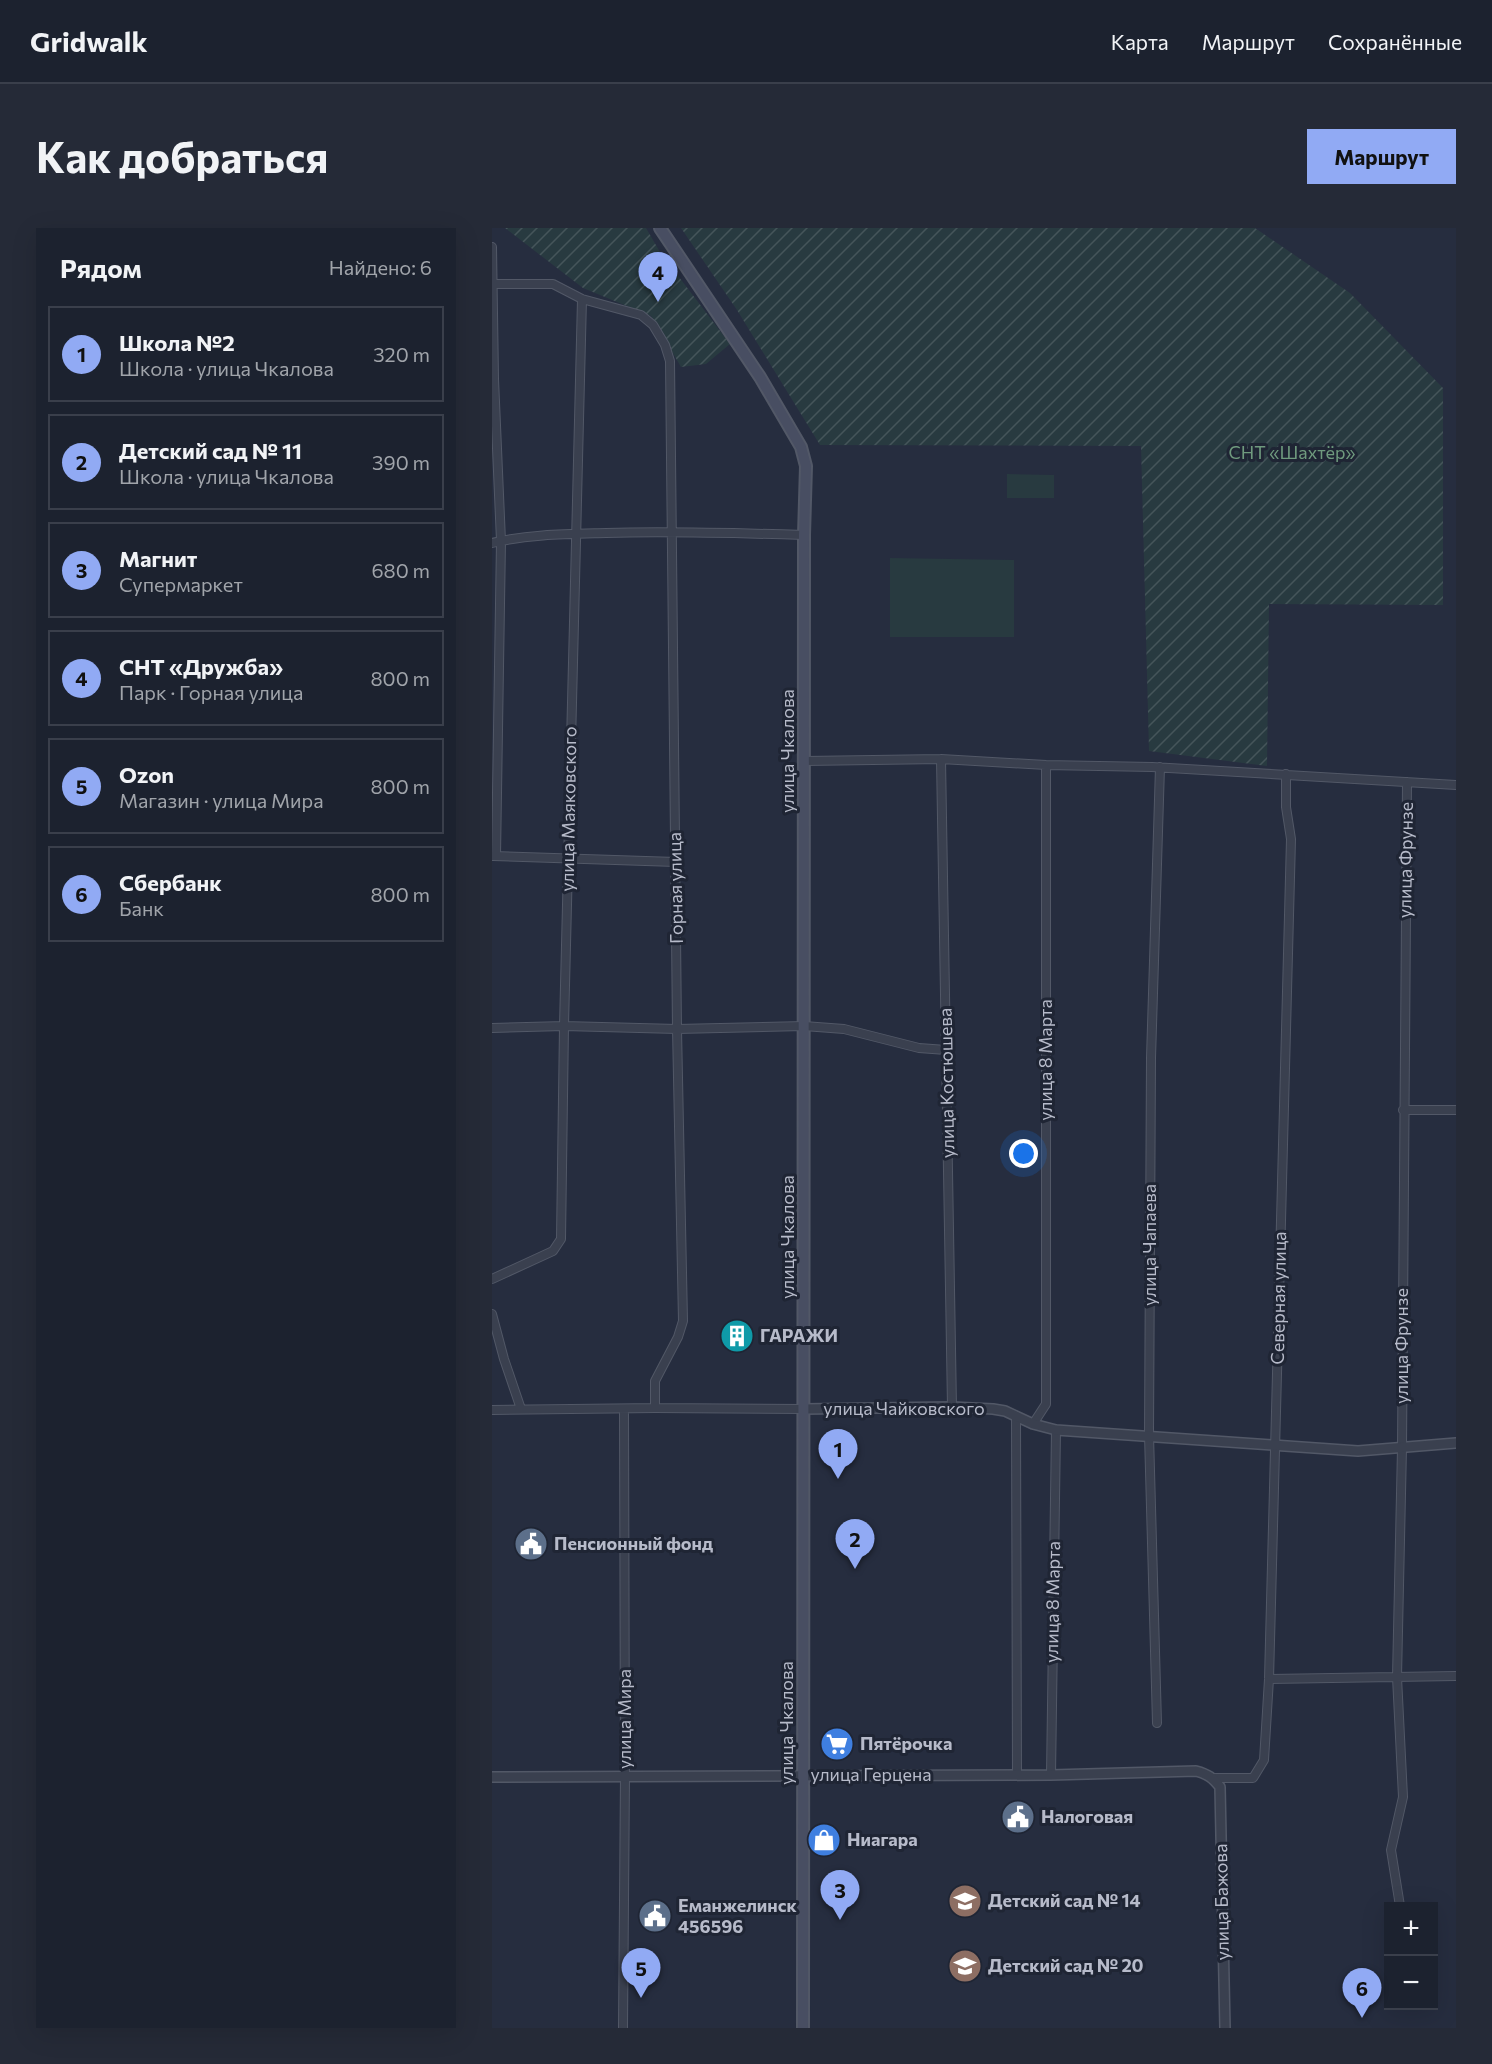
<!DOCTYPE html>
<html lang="ru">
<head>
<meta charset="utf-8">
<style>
	:root { --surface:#1c222f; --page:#252a37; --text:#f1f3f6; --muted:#a0a4aa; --line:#3a3f4b; --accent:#91aaf4 }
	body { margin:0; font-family:Commissioner,sans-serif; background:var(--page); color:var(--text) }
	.controls { position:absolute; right:18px; bottom:18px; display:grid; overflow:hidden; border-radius:0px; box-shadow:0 6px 24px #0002 }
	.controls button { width:54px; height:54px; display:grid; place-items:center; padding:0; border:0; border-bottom:2px solid var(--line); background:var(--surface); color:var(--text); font:30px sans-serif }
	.you { position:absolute; left:532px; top:926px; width:21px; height:21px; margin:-15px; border:4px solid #fff; border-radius:50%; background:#1a73e8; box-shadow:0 0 0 9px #1a73e833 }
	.badge { display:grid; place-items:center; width:39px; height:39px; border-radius:50%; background:var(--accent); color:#111; font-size:20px; font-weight:700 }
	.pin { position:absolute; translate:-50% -50px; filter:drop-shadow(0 2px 3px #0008) }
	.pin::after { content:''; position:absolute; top:32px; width:21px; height:18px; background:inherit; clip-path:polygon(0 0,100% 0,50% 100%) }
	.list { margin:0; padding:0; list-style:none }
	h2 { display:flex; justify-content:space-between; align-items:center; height:78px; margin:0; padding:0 24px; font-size:26px }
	h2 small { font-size:20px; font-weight:400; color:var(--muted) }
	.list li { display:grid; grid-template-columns:39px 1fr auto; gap:18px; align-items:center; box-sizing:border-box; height:96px; margin:0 12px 12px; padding:0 12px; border:2px solid var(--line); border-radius:0px }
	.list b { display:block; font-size:22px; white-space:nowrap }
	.list p { margin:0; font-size:20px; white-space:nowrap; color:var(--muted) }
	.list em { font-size:20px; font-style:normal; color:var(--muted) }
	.map { position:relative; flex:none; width:964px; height:1800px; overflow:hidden; border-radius:0px }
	header { display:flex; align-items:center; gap:36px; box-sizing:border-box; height:84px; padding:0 30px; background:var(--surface); border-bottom:2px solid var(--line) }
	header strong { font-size:28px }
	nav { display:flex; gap:33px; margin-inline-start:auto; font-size:21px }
	.intro { display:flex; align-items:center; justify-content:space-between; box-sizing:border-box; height:144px; padding:0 36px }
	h1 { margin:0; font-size:42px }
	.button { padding:15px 27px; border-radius:0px; background:var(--accent); color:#111; font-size:21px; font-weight:700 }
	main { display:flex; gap:36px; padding:0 36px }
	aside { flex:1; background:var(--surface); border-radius:0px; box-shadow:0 6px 24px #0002 }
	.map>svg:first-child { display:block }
	.park { fill:#283a40 }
	.garden { fill:url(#garden-furrows) }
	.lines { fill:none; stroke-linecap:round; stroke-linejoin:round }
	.minor-casing { stroke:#525867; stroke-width:10 }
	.tertiary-casing { stroke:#525867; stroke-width:12 }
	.secondary-casing { stroke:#525867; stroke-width:14 }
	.minor { stroke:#3a404f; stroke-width:8 }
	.tertiary { stroke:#3a404f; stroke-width:9 }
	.secondary { stroke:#484e62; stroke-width:10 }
	.labels { text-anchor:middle; stroke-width:6; stroke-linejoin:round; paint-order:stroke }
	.park-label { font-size:18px; fill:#6f9a7e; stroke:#1f2534 }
	.street-label { font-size:18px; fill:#b7bbca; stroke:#1f2534 }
	.poi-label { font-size:18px; font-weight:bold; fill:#b7bbca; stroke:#1f2534; text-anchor:start }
</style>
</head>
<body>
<header>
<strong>Gridwalk</strong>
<nav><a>Карта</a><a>Маршрут</a><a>Сохранённые</a></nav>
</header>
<div class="intro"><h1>Как добраться</h1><a class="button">Маршрут</a></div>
<main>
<aside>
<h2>Рядом<small>Найдено: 6</small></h2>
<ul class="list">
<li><span class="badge">1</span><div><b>Школа №2</b><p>Школа · улица Чкалова</p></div><em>320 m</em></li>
<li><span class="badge">2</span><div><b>Детский сад № 11</b><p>Школа · улица Чкалова</p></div><em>390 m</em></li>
<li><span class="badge">3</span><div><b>Магнит</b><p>Супермаркет</p></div><em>680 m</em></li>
<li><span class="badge">4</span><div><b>СНТ «Дружба»</b><p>Парк · Горная улица</p></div><em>800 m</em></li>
<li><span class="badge">5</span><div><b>Ozon</b><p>Магазин · улица Мира</p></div><em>800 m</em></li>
<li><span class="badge">6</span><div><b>Сбербанк</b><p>Банк</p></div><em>800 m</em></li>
</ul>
</aside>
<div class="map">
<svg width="964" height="1800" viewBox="0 0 964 1800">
	<defs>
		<pattern id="garden-furrows" width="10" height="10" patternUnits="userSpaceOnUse" patternTransform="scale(1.5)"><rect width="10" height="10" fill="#283a40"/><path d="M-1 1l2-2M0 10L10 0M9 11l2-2" fill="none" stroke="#45555a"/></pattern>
	</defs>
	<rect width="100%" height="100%" fill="#262d3f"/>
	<path class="park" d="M515 246 562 247V270H515Z
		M398 330 522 332V409H398Z"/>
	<path class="garden" d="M13 0H154L168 24 238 116 214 136 189 139 159 88 91 60Z
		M189 0H763L858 65 951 160V377L777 376 775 538 657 523 649 218 328 217 245 82Z"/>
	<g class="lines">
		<g class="minor-casing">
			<path id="minor" d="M0 19 2 151 9 313 4 628
				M2 56H61L90 71 149 87 161 97 173 117 178 133 185 801 191 1093 186 1109 163 1153V1180
				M0 315C37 306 76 306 114 305 180 303 246 305 312 307
				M449 531 460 1179
				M313 533 449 531 554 537 660 539 964 557
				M1 628 184 634
				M0 800 72 798 185 801 312 798 352 801 427 820 454 822
				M911 882H964
				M0 1051 61 1023 69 1011 72 798 90 71
				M0 1086 12 1131 29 1181
				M0 1182 163 1180 312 1181
				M524 1188 525 1547
				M541 1196 554 1176V537
				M777 1451 964 1448
				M665 1495 657 1207 659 830 668 539
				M559 1547 564 1202
				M721 1550H761L772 1532 777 1451 799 611 794 579V546
				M908 1678 899 1622 911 1569 905 1449 910 1220 915 554
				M131 1800 133 1547 132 1181"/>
		</g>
		<g class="tertiary-casing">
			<path id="tertiary" d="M312 1181 460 1179 501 1181 513 1183 541 1196 564 1202 866 1223 964 1215
				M0 1549 559 1547 704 1543C716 1546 721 1550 728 1559L733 1800"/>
		</g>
		<g class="secondary-casing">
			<path id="secondary" d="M168 0 268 149 309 219 314 238 312 307 311 1800"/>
		</g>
		<use href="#minor" class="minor"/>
		<use href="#tertiary" class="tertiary"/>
		<use href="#secondary" class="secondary"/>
	</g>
	<defs>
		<g id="building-disc" transform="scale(1.725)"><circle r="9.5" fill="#0f9aa8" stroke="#1f2534"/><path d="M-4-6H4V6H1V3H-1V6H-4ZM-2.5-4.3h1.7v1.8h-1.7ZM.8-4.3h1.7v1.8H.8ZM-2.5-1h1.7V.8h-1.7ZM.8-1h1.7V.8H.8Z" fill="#fff"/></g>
		<g id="civic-disc" transform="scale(1.725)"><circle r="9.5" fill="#5c6f8a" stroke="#1f2534"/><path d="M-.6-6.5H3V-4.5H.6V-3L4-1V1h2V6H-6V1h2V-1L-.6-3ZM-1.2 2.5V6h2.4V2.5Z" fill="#fff"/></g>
		<g id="supermarket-disc" transform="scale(1.725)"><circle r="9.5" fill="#3f7fe0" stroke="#1f2534"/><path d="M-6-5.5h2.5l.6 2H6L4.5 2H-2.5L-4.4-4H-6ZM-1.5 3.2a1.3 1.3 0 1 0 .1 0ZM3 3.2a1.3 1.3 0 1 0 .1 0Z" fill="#fff"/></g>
		<g id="shop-disc" transform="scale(1.725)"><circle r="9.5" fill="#3f7fe0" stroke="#1f2534"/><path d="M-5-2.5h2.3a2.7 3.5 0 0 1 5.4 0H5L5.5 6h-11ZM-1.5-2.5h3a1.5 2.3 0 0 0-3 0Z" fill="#fff"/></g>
		<g id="school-disc" transform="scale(1.725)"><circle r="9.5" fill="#8d6e63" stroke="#1f2534"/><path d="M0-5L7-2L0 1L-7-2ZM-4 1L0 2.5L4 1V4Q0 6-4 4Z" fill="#fff"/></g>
	</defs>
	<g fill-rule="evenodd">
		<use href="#building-disc" x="245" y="1108"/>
		<use href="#civic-disc" x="39" y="1316"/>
		<use href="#supermarket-disc" x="345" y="1516"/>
		<use href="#civic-disc" x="526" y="1589"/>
		<use href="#shop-disc" x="332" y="1612"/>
		<use href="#school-disc" x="473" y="1673"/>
		<use href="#civic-disc" x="163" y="1688"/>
		<use href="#school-disc" x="473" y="1738"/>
	</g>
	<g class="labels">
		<g class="park-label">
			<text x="800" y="231">СНТ «Шахтёр»</text>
		</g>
		<g class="street-label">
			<text transform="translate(296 523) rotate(-90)" y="6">улица Чкалова</text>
			<text transform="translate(77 581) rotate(-89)" y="6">улица Маяковского</text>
			<text transform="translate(914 632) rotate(-89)" y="6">улица Фрунзе</text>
			<text transform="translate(184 660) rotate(-91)" y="6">Горная улица</text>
			<text transform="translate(554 832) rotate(-90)" y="6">улица 8 Марта</text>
			<text transform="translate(455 855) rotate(-91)" y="6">улица Костюшева</text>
			<text transform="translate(296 1009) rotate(-90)" y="6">улица Чкалова</text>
			<text transform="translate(658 1017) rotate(-90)" y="6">улица Чапаева</text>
			<text transform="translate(787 1070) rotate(-89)" y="6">Северная улица</text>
			<text transform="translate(910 1118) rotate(-90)" y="6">улица Фрунзе</text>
			<text x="412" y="1187">улица Чайковского</text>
			<text transform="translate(561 1374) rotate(-89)" y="6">улица 8 Марта</text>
			<text transform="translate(133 1491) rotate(-90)" y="6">улица Мира</text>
			<text transform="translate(295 1495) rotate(-90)" y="6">улица Чкалова</text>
			<text x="379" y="1553">улица Герцена</text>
			<text transform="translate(730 1674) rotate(-91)" y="6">улица Бажова</text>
		</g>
		<g class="poi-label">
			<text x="268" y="1114">ГАРАЖИ</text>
			<text x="62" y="1322">Пенсионный фонд</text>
			<text x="368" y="1522">Пятёрочка</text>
			<text x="549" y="1595">Налоговая</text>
			<text x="355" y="1618">Ниагара</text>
			<text x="496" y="1679">Детский сад № 14</text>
			<text x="186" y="1684">Еманжелинск<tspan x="186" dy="21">456596</tspan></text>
			<text x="496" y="1744">Детский сад № 20</text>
		</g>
	</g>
</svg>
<div class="controls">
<button>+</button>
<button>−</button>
</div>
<div class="you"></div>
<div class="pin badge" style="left:346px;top:1251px">1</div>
<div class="pin badge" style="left:363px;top:1341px">2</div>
<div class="pin badge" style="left:348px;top:1692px">3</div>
<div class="pin badge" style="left:166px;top:74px">4</div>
<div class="pin badge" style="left:149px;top:1770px">5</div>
<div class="pin badge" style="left:870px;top:1790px">6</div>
</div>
</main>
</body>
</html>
